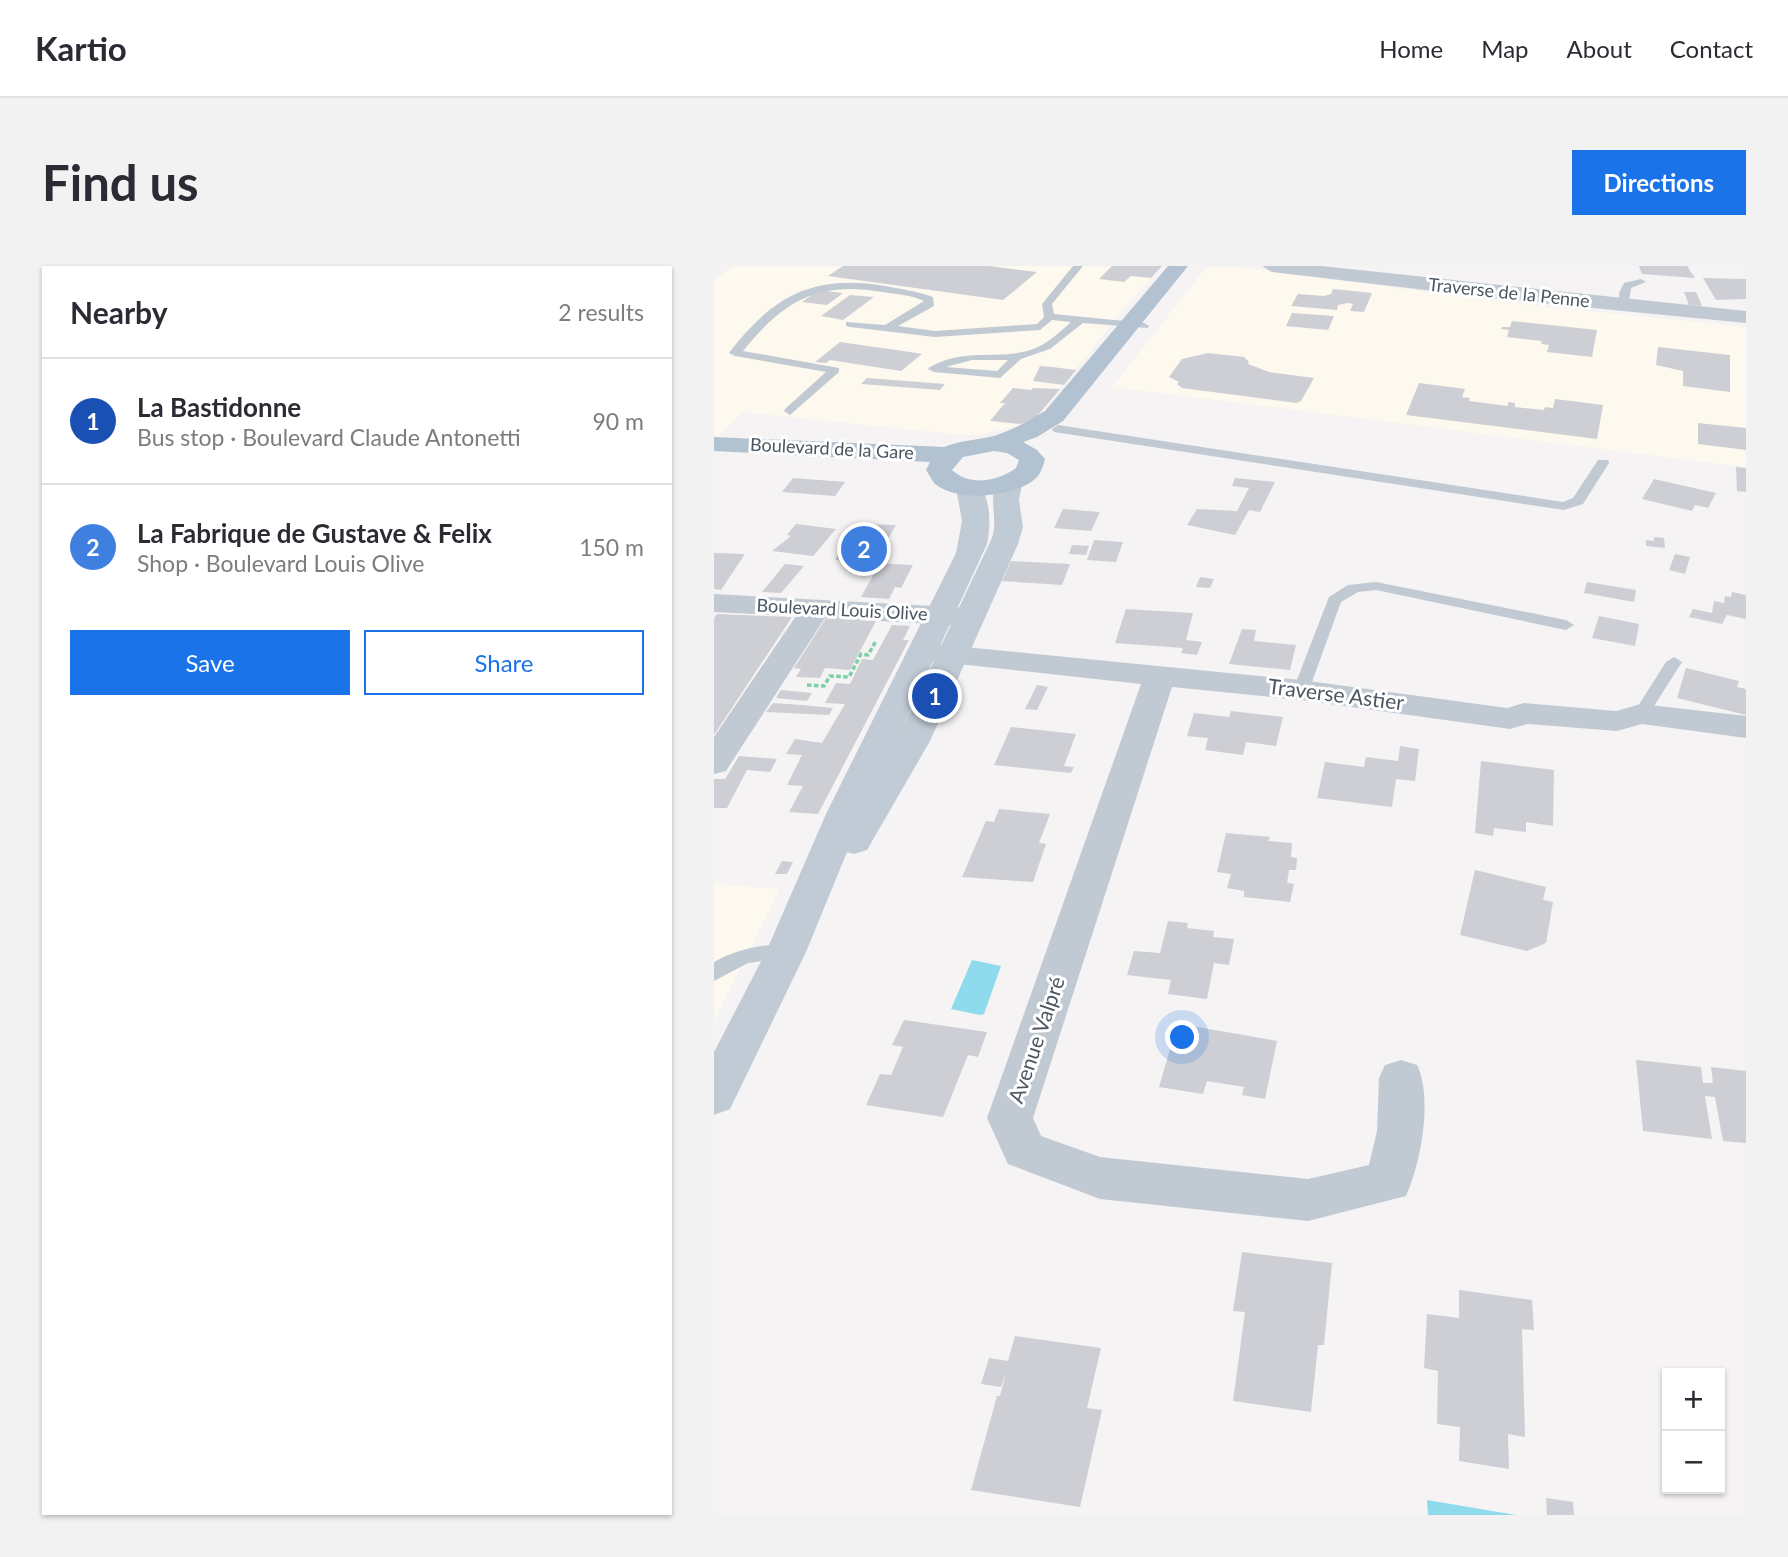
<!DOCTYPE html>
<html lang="en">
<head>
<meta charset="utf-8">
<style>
	:root { --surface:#fff; --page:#f2f2f3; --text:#2b2b33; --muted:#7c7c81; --line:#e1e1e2; --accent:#1a73e8 }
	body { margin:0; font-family:Lato,sans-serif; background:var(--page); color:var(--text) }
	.controls { position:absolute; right:21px; bottom:21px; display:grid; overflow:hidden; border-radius:0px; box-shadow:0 2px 5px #0004 }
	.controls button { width:63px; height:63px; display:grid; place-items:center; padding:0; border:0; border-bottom:2px solid var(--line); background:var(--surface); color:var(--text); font:35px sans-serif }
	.you { position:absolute; left:469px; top:772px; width:24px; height:24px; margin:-18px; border:5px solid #fff; border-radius:50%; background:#1a73e8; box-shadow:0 0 0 10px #1a73e833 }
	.badge { display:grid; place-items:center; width:46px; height:46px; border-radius:50%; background:var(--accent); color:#fff; font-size:23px; font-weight:700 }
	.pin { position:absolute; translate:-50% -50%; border:4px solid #fff; box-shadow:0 2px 7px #0006 }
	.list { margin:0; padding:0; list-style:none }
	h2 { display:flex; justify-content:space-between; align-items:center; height:91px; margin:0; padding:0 28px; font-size:30px }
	h2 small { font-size:23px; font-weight:400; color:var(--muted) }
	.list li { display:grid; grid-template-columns:46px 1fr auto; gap:21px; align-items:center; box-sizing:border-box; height:126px; padding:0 28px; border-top:2px solid var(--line) }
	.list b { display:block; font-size:26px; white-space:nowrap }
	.list p { margin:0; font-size:23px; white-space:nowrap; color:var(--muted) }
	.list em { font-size:23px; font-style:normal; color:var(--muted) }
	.actions { display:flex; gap:14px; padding:21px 28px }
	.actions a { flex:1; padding:16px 0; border:2px solid var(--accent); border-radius:0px; text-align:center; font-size:24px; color:var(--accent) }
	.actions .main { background:var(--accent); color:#fff }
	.map { position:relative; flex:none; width:1032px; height:1249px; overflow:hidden; border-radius:0px }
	header { display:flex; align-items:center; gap:42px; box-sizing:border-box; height:98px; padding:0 35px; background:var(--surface); border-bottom:2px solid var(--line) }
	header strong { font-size:33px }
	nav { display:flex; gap:38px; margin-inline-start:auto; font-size:24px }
	.intro { display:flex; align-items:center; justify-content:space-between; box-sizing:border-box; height:168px; padding:0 42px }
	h1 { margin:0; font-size:49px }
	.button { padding:18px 32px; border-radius:0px; background:var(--accent); color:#fff; font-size:24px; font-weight:700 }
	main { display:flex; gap:42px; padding:0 42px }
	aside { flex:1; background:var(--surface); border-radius:0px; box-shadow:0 2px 5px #0004 }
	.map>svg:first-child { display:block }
	.commercial { fill:#fdf9ef }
	.water { fill:#90daee }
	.building { fill:#cdcfd5 }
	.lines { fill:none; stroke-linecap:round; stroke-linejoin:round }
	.path { stroke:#7ad0a6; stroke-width:3.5; stroke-dasharray:4.5 2.5; stroke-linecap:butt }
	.service { fill:#c1cad2; fill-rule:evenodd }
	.minor { fill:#c1cad2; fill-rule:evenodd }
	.secondary { fill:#c1cbd6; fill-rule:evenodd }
	.primary { fill:#b3c2d1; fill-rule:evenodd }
	.labels { text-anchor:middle; stroke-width:6; stroke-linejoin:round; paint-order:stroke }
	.far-street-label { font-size:18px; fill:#4a5661; stroke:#fff }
	.street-label { font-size:21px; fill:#4a5661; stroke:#fff }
</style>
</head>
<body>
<header>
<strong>Kartio</strong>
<nav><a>Home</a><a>Map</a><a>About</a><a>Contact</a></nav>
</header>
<div class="intro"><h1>Find us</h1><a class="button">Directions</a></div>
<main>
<aside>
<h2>Nearby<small>2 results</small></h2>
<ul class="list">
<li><span class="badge" style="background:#1a4fb4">1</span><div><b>La Bastidonne</b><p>Bus stop · Boulevard Claude Antonetti</p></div><em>90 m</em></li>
<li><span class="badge" style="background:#3f7fe0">2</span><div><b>La Fabrique de Gustave &amp; Felix</b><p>Shop · Boulevard Louis Olive</p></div><em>150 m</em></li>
</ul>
<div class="actions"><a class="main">Save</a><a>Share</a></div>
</aside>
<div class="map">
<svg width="1032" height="1249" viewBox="0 0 1032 1249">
	<rect width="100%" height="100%" fill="#f5f3f3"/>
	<path class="commercial" d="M23 0H448L408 45 320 155 266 169H246L30 146 0 173V14Z
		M499 1H521L805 38 1032 61V201L398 121 490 4Z
		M0 618 66 623 0 754Z"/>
	<path class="water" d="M258 694 287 700 270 748 266 749 237 743Z
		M713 1234 802 1249H714Z"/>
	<path class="building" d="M129 0H275L323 6 289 34 114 10Z
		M398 0H448L437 12 417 10 410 16 385 13Z
		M925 0H973L981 12 928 8Z
		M989 12 1032 13V33L1002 34Z
		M619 23 658 27 650 46 636 45 639 38 633 37 624 39 623 44 577 40 584 28 610 30 617 28Z
		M104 24 129 27 113 39 88 36Z
		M970 26H982L988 40 975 39Z
		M136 29 160 31 129 54 107 50Z
		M578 47 620 50 614 64 572 60Z
		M798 55 883 64 878 91 833 86 835 79 827 78 828 75 793 71 795 64 787 63 788 61H796Z
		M126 76 196 86 208 88 187 105 116 94 112 97 101 96Z
		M944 81 1016 89V126L969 120V105L942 99Z
		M494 87 530 91 535 96 534 98 555 106 600 112 587 135 582 137 468 122 463 118 465 116 455 111 468 93Z
		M326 100 338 101 362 104 350 119 319 115Z
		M153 112 231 118 226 124 147 118Z
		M705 117 751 123 748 131 756 132 755 135 794 140V136L801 137V141L830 144 831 141 839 142 841 133 889 139 883 173 692 149Z
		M299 122 317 124 319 122 346 123 320 154 306 158 276 155 291 137H286Z
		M984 157 1032 162V184L984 178Z
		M1022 201 1032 202V226L1023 225Z
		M79 212 131 216 121 230 68 226Z
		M521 212 561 216 546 246 535 244 521 269 473 259 483 243 523 245 535 222 518 220Z
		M940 213 1002 227 994 242 981 239 978 245 928 233Z
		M349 243 386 246 377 265 340 262Z
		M82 258 122 263 99 290 58 285 77 270 73 269Z
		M148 258 182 259 160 297 199 299 187 322 181 321 175 333 147 331 162 304 150 303 154 296 121 294 137 266 142 267Z
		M940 271 950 272 951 282 932 280V274L940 275Z
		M380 274 409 276 402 296 373 294Z
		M358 279 375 280 372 289 355 288Z
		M0 287 31 288 7 324 0 323Z
		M961 288 976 291 971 308 955 304Z
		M297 295 356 298 348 319 288 315Z
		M71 298 90 300 67 327 48 326Z
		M486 311 500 313 496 322 482 321Z
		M873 316 922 324 920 336 870 327Z
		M1018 326 1032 329V353L1013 349 1008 358 975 351 979 343 998 347 1000 335 1010 337 1011 330 1017 331Z
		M412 343 479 347 472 374 488 376 483 389 467 387 469 382 401 377Z
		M3 348 78 351 0 469V352Z
		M885 350 925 358 921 380 878 372Z
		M112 352 162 355 136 404 111 402 106 412 82 411 87 403 80 402Z
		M178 359 196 360 189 374H195L104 548 75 546 89 520 73 519 88 489 72 488 81 473 108 477 131 438 111 437 122 417 136 418 148 393 159 394Z
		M528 363 542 364 540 375 582 379 576 404 515 398Z
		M972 402 1025 415 1023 421 1032 423V449L963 432Z
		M323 419 334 421 323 444 311 443Z
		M67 424 98 427 93 435 62 432Z
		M59 437 87 439 119 442 115 449 52 446Z
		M517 445 569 451 562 480 532 476 529 489 491 484 494 472 473 470 480 447 515 451Z
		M297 461 362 468 350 500 360 501 357 507 280 499Z
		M686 480 705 483 701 515 682 513 678 541 603 532 611 496 650 501 652 491 684 495Z
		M25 490 63 493 56 506 33 504 13 542H0V513H11Z
		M767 495 840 504 839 560 812 556V566L780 562 779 570 761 567Z
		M285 543 336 548 325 577 332 578 319 616 248 611 272 555 280 556Z
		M512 567 556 571 554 575 578 577 577 591 583 592 582 604H575L573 617 580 618 576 636 530 631V625L513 622 517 608 503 606Z
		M68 595 79 596 73 608H61Z
		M761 604 832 621 829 634 839 636 832 677 813 685 746 669Z
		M454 655 474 657 473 662 500 665 499 671 520 673 515 699 500 697 493 733 454 728 457 714 413 709 420 685 446 687Z
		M190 754 273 766 264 791 254 789 229 851 152 839 166 808 177 809 189 781 178 779Z
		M472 759 563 775 551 833 528 829 530 821 493 815 489 828 445 821 461 766 470 767Z
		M922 794 987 801 989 817H999L997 801 1032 805V877L1009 875 1001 831 991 830 998 873 929 865Z
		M528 986 618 997 610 1079H604L597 1146 519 1135 531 1046 519 1045Z
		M745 1024 818 1034 820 1064 808 1063 811 1171 794 1168 795 1203 745 1195 746 1161 723 1158 724 1105 710 1102 713 1048 745 1052Z
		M301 1070 387 1082 373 1142 388 1144 366 1241 257 1224 283 1130H286L292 1107 287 1121 267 1118 275 1092 294 1095Z
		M832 1232 859 1236 860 1249H833Z"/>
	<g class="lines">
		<path class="path" d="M93 419 110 420 116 410 135 411 147 388 154 389 162 375"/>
		<path class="service" d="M359 0H369L338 38 340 48 430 57 435 60 434 62 369 57 336 83 307 93 286 112 220 106 214 103 216 101C252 80 287 96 322 82 335 76 347 65 357 56L338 54 326 64 221 71 136 61 132 60V56L171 59 210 35C197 29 182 28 168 26 103 15 70 35 29 85L125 102V106L76 149 70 145 72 142 112 106 21 90 15 87C58 30 100 8 171 20 187 23 203 25 219 31L220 40 184 60 221 65 323 58 330 51 328 38ZM258 94H294L283 105 232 101Z
			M927 13 932 16 917 22 914 41H906L905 27 910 17Z
			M344 159 849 236 859 232 884 194H894L895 197 869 238 850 244 340 166 338 163Z
			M662 316 852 354 860 359 852 364 662 324 644 326 627 336 595 424 587 429 581 427 579 424 615 331 634 319Z
			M960 391 968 396 935 448 927 453 921 452 919 448 952 396Z
			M72 678 79 681 82 686 79 691 34 697 0 715V696C23 683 46 679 72 678Z"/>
		<path class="minor" d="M548 0H608L1032 45V57L788 33 558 6Z
			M0 328 256 342 267 345 271 351 267 357 256 360 111 352 12 505 0 508V471L82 350 0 346Z
			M210 377 587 414 793 442 810 437 902 445 927 438 1032 450V472L928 458 903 465 814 458 796 463 587 434 458 421 319 852 327 870 386 891 594 913 655 899 663 865 665 812 671 799 687 794 703 799C719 832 707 897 692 930L594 955 386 933 294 898 273 852 427 418 199 393 194 386 199 379Z"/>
		<path class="secondary" d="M295 210 304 212 308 218 305 234 309 261 304 278 216 475 153 584 140 588 133 586 92 686 16 843 0 849V786L52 686 112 548 242 287 248 255 242 222 246 216 255 214 264 216C277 234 277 257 273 278L182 475 278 272C285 252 272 232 286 212Z"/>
		<path class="primary" d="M454 0H474L349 155 323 171 309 176 323 184 331 193C329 200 327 208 321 213 300 231 245 237 221 218 218 215 215 208 212 204L216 196 0 185V171L230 181C247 174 264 174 280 170 299 164 315 155 331 145ZM280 185 293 187 305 194 302 202C284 215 256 221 238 204L249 191Z"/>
	</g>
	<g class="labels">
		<g class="far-street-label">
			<text transform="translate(795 27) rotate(6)" y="6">Traverse de la Penne</text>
			<text transform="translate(118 183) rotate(3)" y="6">Boulevard de la Gare</text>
			<text transform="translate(128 344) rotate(3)" y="6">Boulevard Louis Olive</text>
		</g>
		<g class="street-label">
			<text transform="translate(622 429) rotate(7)" y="7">Traverse Astier</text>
			<text transform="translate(323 774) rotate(-71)" y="7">Avenue Valpré</text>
		</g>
	</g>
</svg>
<div class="controls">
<button>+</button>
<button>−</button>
</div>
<div class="you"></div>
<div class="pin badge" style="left:221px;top:430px;background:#1a4fb4">1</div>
<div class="pin badge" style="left:150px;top:283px;background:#3f7fe0">2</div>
</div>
</main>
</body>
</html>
